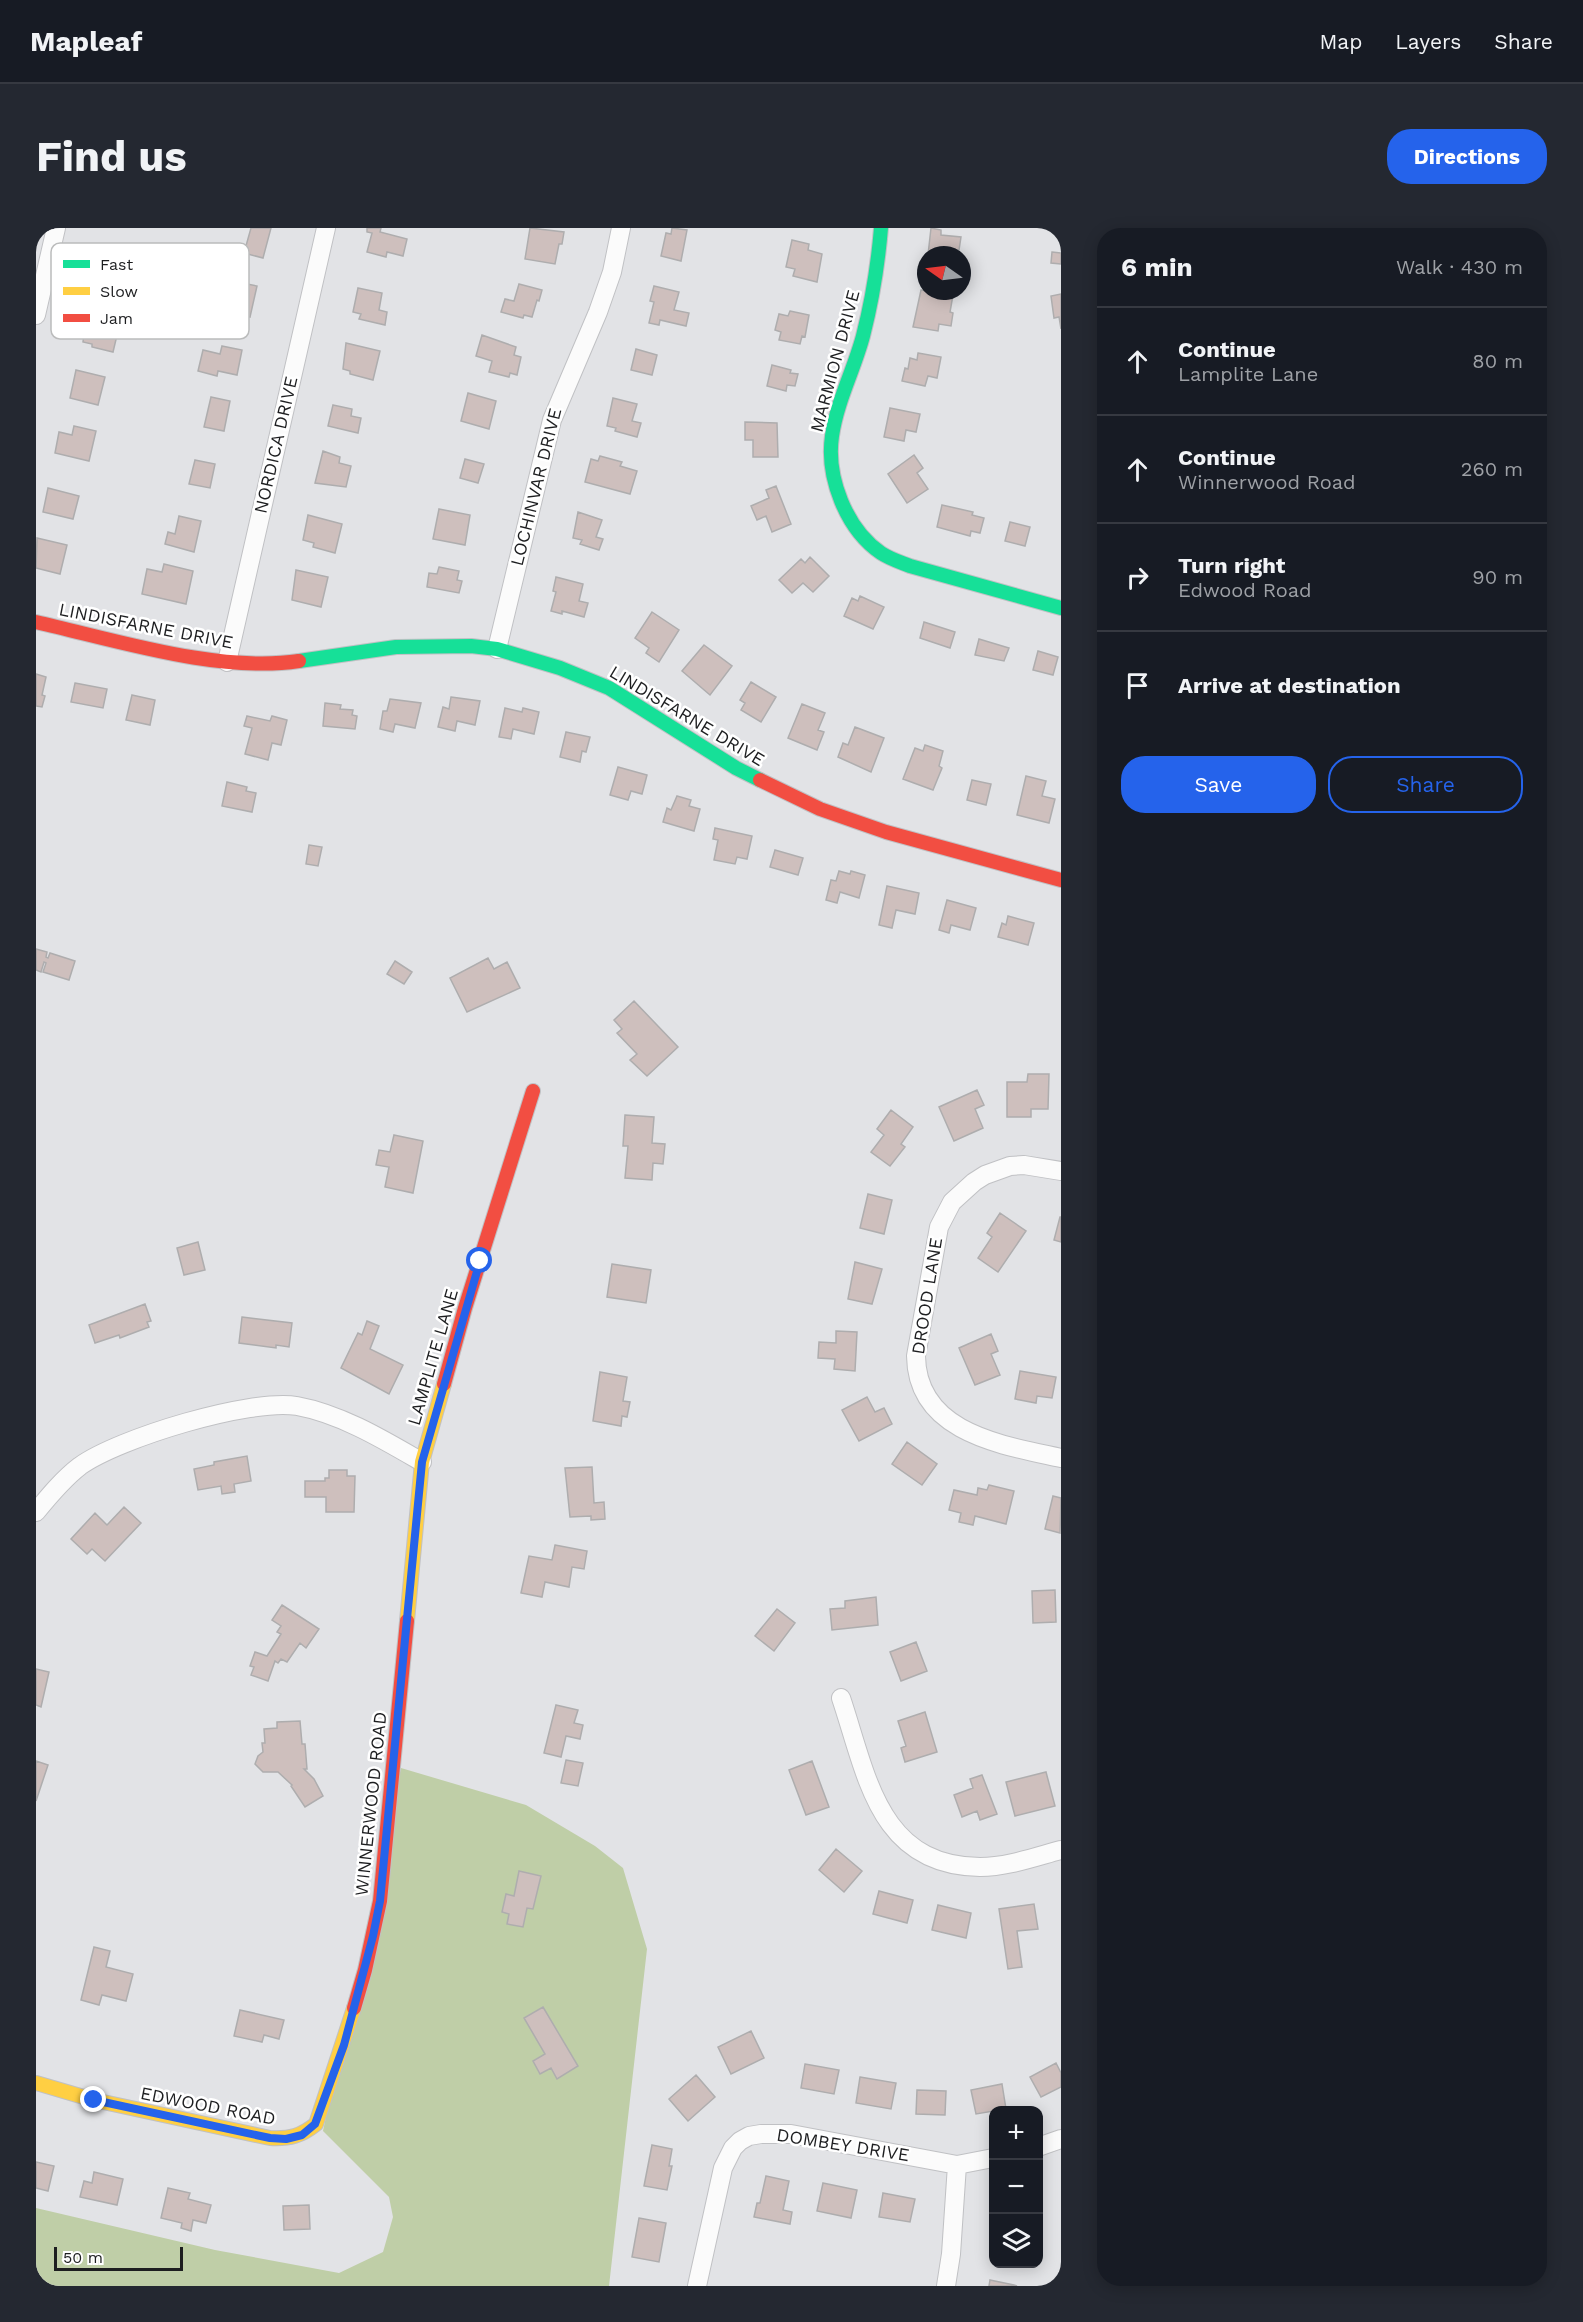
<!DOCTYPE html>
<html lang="en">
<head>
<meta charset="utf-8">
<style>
	:root { --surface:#171b24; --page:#242831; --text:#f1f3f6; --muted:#9ea1a6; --line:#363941; --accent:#2563eb }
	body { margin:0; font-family:"Work Sans",sans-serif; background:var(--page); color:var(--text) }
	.controls { position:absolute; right:18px; bottom:18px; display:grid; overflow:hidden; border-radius:12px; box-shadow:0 3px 15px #0003 }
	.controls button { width:54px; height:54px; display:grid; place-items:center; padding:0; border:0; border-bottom:2px solid var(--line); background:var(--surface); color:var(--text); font:30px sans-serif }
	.compass { position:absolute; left:881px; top:18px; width:54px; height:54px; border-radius:50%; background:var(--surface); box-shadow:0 3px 15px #0003; rotate:284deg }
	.scale { position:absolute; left:18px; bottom:15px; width:129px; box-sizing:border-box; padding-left:6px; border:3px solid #1d1e20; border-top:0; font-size:16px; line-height:21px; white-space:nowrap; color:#1d1e20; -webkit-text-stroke:4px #fff; paint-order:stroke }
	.stop { position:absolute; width:18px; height:18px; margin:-14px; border:4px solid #2563eb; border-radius:50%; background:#fff }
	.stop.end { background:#2563eb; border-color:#fff; box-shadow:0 2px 6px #0008 }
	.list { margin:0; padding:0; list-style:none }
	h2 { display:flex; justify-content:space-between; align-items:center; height:78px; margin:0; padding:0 24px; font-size:26px }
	h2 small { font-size:20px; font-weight:400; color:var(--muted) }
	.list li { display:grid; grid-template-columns:39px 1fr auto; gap:18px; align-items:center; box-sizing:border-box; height:108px; padding:0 24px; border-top:2px solid var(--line) }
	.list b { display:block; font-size:22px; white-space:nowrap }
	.list p { margin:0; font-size:20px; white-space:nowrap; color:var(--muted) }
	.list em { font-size:20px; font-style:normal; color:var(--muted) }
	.actions { display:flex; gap:12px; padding:18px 24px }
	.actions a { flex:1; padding:14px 0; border:2px solid var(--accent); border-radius:24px; text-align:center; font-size:21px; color:var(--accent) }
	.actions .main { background:var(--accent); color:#fff }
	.icon { flex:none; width:33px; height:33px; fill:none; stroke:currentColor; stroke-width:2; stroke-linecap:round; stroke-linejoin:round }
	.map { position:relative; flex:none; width:1025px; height:2058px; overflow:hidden; border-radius:24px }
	header { display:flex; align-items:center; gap:36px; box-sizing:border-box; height:84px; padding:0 30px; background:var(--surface); border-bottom:2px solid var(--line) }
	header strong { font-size:28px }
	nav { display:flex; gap:33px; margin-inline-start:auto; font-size:21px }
	.intro { display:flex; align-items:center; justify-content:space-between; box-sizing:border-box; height:144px; padding:0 36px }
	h1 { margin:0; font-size:42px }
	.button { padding:15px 27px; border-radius:24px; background:var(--accent); color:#fff; font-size:21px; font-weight:700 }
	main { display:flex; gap:36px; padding:0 36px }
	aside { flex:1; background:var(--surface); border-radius:24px; box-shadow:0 3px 15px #0003 }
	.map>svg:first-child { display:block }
	.forest { fill:#bfcea7 }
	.building { fill:#cebfbd; stroke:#aeadae; stroke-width:1.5 }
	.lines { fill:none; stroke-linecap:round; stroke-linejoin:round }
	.street-casing { stroke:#c0c1c4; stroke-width:20 }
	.fast-casing { stroke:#c0c1c4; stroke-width:16 }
	.slow-casing { stroke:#c0c1c4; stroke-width:16 }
	.jam-casing { stroke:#c0c1c4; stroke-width:16 }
	.street { stroke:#fbfbfb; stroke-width:18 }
	.fast { stroke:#16e098; stroke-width:14 }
	.slow { stroke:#ffcf43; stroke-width:14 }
	.jam { stroke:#f24e42; stroke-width:14 }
	.route { stroke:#2563eb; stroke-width:8 }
	.labels { text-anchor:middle; stroke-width:5; stroke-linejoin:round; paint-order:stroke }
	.street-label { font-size:18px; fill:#1d1e20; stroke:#fff }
	.key { fill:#fff; stroke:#bbbcbc; stroke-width:1.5 }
	.key-label { font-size:16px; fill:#1d1e20 }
</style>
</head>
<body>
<header>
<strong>Mapleaf</strong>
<nav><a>Map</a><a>Layers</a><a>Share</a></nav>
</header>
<div class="intro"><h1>Find us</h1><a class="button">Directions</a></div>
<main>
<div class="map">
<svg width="1025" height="2058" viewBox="0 0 1025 2058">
	<rect width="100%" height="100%" fill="#e2e3e6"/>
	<path class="forest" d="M365 1540 490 1577 559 1618 587 1640 611 1721 573 2058H0V1980L179 2022 303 2045 347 2024 357 1989 353 1969 287 1903Z"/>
	<path class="building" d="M215 0H235L227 30 208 25Z
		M331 0H345L344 4 371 11 367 28 351 24 350 29 331 24 336 5 331 4Z
		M494 0 528 4 526 16H523L519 36 489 31Z
		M636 0 651 2 645 33 625 28 630 5 635 6Z
		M895 0 905 2V7L925 9 923 22 915 21 914 27H892Z
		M756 12 773 16 772 22 786 26 781 54 757 48 759 41 750 39Z
		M1016 24 1025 25V36L1015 35Z
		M201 54 221 58 214 89 197 85 196 90 177 85 181 66 198 70Z
		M483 56 506 62 503 73 501 72 496 89 488 87 487 90 465 84 469 71 478 73Z
		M618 58 643 64 638 82 653 85 650 98 624 92 623 97 613 95 618 74 614 73Z
		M322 60 346 65 343 82 351 84 349 97 323 91 325 86 317 84Z
		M885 62 917 67 914 84 917 85 915 98 903 96 902 103 877 99Z
		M1025 66V101L1023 89 1018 90 1015 68Z
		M51 83 75 89 72 101 82 103 77 124 56 119V116L47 114Z
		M754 83 773 87 769 109 766 108 764 116 743 112 745 104 739 102 743 86 752 88Z
		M446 107 480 119 478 127 485 129 481 147 474 145 473 149 453 144 456 133 440 128Z
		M310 115 344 123 337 152 314 146V143L307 141Z
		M186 118 206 122 201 147 182 143 181 148 162 143 167 122 184 126Z
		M600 121 621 127 616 147 595 142Z
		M882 125 905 129 901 150 892 148 889 158 866 153 869 140 872 141 874 130 881 132Z
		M736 137 755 142 754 145 762 146 759 158 751 157 750 163 731 158Z
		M40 142 69 149 62 177 34 170Z
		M432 165 460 173 453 201 425 193Z
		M175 169 194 173 188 203 168 199Z
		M577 170 601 176 596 193 605 195 601 209 579 203 580 200 571 198Z
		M297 177 316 181 315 188 325 190 322 205 292 198Z
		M854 180 884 186 880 204 870 202 868 213 848 209Z
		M709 194 741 195 742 229H717V212H709Z
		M38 198 60 203 53 233 19 225 23 204 36 207Z
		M287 223 304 229 303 235 315 238 310 259 279 255Z
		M878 227 887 240 881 245 892 261 871 275 852 246Z
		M564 228 586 234 584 238 601 243 594 266 549 254 555 231 562 233Z
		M429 231 448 236 442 255 424 250Z
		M159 232 179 236 174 260 153 256Z
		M740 258 755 296 736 304 730 288 721 292 715 278 733 270 730 262Z
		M12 260 43 268 37 291 7 284Z
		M906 277 937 284 936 287 948 290 944 305 935 303 934 308 901 299Z
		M403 281 434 287 429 317 397 311Z
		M542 284 566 292 560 309 567 311 563 322 544 316 546 312 537 310Z
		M272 287 306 296 299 325 277 319 278 315 267 312Z
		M143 288 165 293 158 324 129 316 132 304 139 306Z
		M974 294 994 299 989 318 969 313Z
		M1 310 31 317 24 346 0 340Z
		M774 329 793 348 777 364 767 355 756 365 743 352 765 331 769 335Z
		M128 336 157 343 150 376 106 366 111 341 126 344Z
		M403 339 423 343 421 352 426 353 423 365 391 359 393 345 401 346Z
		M260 342 292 349 285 379 256 372Z
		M520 349 547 356 543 373 552 375 548 389 526 383V386L515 383 520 364 517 363Z
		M824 368 848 379 837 401 808 388 816 370 822 373Z
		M616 384 643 402 623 434 610 425 613 420 599 410Z
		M888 394 919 404 914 420 884 410Z
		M943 411 973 420 968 433 939 427Z
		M668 417 696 438 674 467 646 443Z
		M1002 423 1022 429 1017 447 997 442Z
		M0 446 10 449 6 467 9 468 6 479 0 478Z
		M715 454 740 469 725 494 705 482 709 475 704 472Z
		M39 455 71 461 67 480 35 474Z
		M96 467 119 472 114 497 90 492Z
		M415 469 444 473 439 497 421 493 419 503 402 499 407 479 413 481Z
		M354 471 385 475 379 500 359 496 357 504 344 501 347 483H351Z
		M289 475 305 477 304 481 317 482 316 487 321 488 319 501 287 498Z
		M766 476 789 485 782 502 788 504 781 522 752 510Z
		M469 480 486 484 487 480 503 484 498 506 477 501 475 511 463 509Z
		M211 488 234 493 236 488 251 492 245 517 236 515 232 532 209 526 216 500 208 498Z
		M819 499 848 510 835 544 802 529 807 515 812 517Z
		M530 504 554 509 550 524 546 523 544 534 524 529Z
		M889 517 907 523 903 538 906 540 897 562 867 551 879 520 887 523Z
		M582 539 611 547 606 566 595 563 592 572 574 567Z
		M990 548 1010 553 1006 568 1019 571 1013 595 981 587Z
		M936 552 955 556 950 577 931 572Z
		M191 554 211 559 210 563 220 565 216 584 186 578Z
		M641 568 655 572 653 578 664 581 658 603 627 594 631 580 635 582Z
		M679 600 716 608 711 631 701 629 699 636 678 632 682 612 677 611Z
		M273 617 286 619 282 638 270 636Z
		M739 622 767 630 762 647 734 639Z
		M803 643 814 646 815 643 829 647 823 670 804 664 801 675 790 672 795 652 800 653Z
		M851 658 883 665 879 686 860 682 856 700 843 697Z
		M911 672 940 680 934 702 915 697 913 705 903 702Z
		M972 688 998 695 992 717 962 709 966 695 970 697Z
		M0 721 11 724 10 729 12 730 14 725 39 733 33 752 7 744 10 735 8 734 5 744 0 742Z
		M452 730 458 741 471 734 484 760 431 784 414 750Z
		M359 733 376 744 368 756 351 746Z
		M598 773 642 819 611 848 594 832 601 826 581 805 586 801 578 792Z
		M992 846H1013L1012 881H995V889H971V854H991Z
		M941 862 948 877 939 881 947 900 918 913 903 879Z
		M855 882 877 899 865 916 869 919 854 938 835 924 848 907 841 901Z
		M589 887 618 889 616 915 629 916 627 936 617 935 616 952 589 950 592 918H587Z
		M358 907 387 913 377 965 349 959 353 939 340 937 343 922 354 924Z
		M832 966 856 972 848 1006 824 1000Z
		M964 985 990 1003 962 1044 942 1030 956 1009 951 1005Z
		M1024 989H1025V1014L1018 1012Z
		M162 1014 169 1042 148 1047 141 1020Z
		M819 1034 846 1041 836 1076 812 1071Z
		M576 1036 615 1042 610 1075 571 1069Z
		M109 1076 115 1093 111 1094 113 1099 84 1110 83 1107 59 1115 53 1097Z
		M206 1089 256 1095 253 1119 240 1117V1120L203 1115Z
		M331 1093 343 1098 334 1121 367 1137 353 1166 305 1140 322 1105 326 1107Z
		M800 1103 821 1104 819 1143 798 1141 799 1131 782 1130 783 1114 800 1115Z
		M955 1106 962 1123 955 1126 964 1147 939 1157 923 1120Z
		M984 1143 1020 1149 1016 1170 1001 1168 1000 1175 979 1171Z
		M564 1144 591 1149 587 1173 594 1174 591 1189 586 1188 585 1198 557 1193Z
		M831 1169 839 1184 848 1180 856 1196 823 1213 806 1182Z
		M871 1214 901 1236 886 1257 856 1236Z
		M211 1228 215 1253 198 1256 199 1264 186 1266 185 1258 162 1262 158 1241 178 1237V1234Z
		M556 1239 558 1275 568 1274 569 1291 555 1292V1288L534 1289 529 1240Z
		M293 1242H311V1248H319L318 1284H290V1269H269V1253H289V1250H293Z
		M953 1257 978 1263 970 1296 939 1288 937 1297 923 1294 925 1285 913 1282 918 1262 941 1267 942 1260 951 1262Z
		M1017 1268 1025 1270 1024 1305 1009 1301Z
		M88 1279 105 1295 69 1333 56 1321 51 1326 35 1311 59 1285 71 1297Z
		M519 1317 551 1323 548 1341 536 1339 533 1359 509 1354 506 1369 485 1365 493 1328 516 1332Z
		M1019 1362 1020 1394 997 1395 996 1363Z
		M840 1369 842 1397 796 1402 794 1381 809 1380V1373Z
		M246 1377 283 1401 270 1420 264 1415 251 1434 245 1431 242 1435 239 1433 232 1453 215 1447 218 1439 214 1438 219 1424 231 1428 245 1406 241 1404 245 1398 236 1392Z
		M741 1381 759 1395 738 1423 719 1408Z
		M880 1414 891 1443 865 1453 854 1424Z
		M0 1441 13 1444 5 1479 0 1477Z
		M520 1477 542 1482 538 1495 547 1497 544 1511 530 1508 525 1529 508 1525Z
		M889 1484 901 1524 869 1534 865 1520 870 1518 862 1493Z
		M264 1493 266 1516H269L271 1541H268L278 1551 287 1568 269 1579 255 1558 256 1557 242 1544H227L219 1536 222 1528 227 1524 226 1515H229L228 1501 241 1500V1494Z
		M530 1532 547 1535 542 1558 525 1555Z
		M0 1533 12 1537 0 1573Z
		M776 1533 793 1579 770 1587 753 1542Z
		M1010 1544 1019 1578 979 1588 970 1554Z
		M946 1547 961 1586 944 1592 941 1583 926 1589 918 1567 937 1560 934 1551Z
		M800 1621 826 1643 808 1664 783 1642Z
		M483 1643 505 1648 497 1681 491 1680 487 1699 471 1696 473 1686 466 1684 470 1666 478 1668Z
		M843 1663 877 1672 871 1695 837 1686Z
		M998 1676 1002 1701 981 1703 986 1739 972 1741 963 1681Z
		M902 1677 935 1685 930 1710 896 1702Z
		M58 1719 74 1723 70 1739 97 1746 90 1773 66 1767 63 1777 45 1772Z
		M507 1779 542 1838 521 1851 515 1840 504 1846 497 1833 509 1826 488 1790Z
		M204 1782 248 1792 243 1811 228 1807 226 1814 198 1808Z
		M715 1803 728 1830 695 1846 682 1819Z
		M1020 1835 1025 1845V1859L1005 1869 994 1849Z
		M769 1836 803 1842 798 1866 765 1860Z
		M660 1847 679 1869 652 1893 633 1871Z
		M824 1849 860 1855 855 1881 820 1875Z
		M966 1856 970 1881 940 1886 935 1862Z
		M881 1862 910 1863 909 1887 880 1886Z
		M616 1917 636 1921 633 1938H636L631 1962 608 1958Z
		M0 1934 18 1938 12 1963 0 1960Z
		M58 1944 87 1951 81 1977 44 1969 48 1953 56 1955Z
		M730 1948 753 1953 747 1982 756 1984 754 1996 718 1989 721 1975H724Z
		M787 1955 821 1962 815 1990 781 1983Z
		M132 1960 154 1965 152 1971 175 1977 170 1995 157 1992 155 2003 145 2000 146 1995 125 1990Z
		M847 1965 879 1971 874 1994 843 1989Z
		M273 1977 274 2001 248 2002 247 1978Z
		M603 1990 630 1995 623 2034 596 2029Z
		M954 2052 978 2057 981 2058H953Z"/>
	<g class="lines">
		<g class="street-casing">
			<path id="street" d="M0 87 20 0
				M461 421 516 192 562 84 576 44 585 0
				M191 434 290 0
				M1025 943 988 937 974 938 949 947 938 954 916 974 903 999 880 1128C881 1205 966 1217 1025 1230
				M0 1284C13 1268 27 1251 44 1238 83 1210 215 1170 261 1178 305 1186 348 1212 386 1234
				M805 1470C831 1547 842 1638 944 1639 971 1639 999 1629 1025 1622
				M1002 1919 1025 1911
				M661 2058 687 1940 697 1920 704 1913 713 1908 725 1906H755L921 1937 957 1930
				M910 2058 915 2026 921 1937"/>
		</g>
		<g class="fast-casing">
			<path id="fast" d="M845 0C842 36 836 73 827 108 818 142 801 173 796 208 790 249 810 301 845 325 854 331 864 334 874 338L1025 380
				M263 433 360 419 435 418 461 421 524 440 573 460 700 540 724 552"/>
		</g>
		<g class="slow-casing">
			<path id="slow" d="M371 1393 386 1234 408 1156
				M0 1855 58 1872 234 1910C254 1911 265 1908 280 1896L318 1780"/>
		</g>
		<g class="jam-casing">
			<path id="jam" d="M0 394C80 412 182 445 263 433
				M724 552 784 581 850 604 1025 652
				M408 1156 429 1080 497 863
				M318 1780 329 1742 344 1673 371 1393"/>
		</g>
		<use href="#street" class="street"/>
		<use href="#fast" class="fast"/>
		<use href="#slow" class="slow"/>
		<use href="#jam" class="jam"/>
	</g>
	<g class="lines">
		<path class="route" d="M58 1872 234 1910 250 1911 266 1907 279 1896 308 1817 337 1708 344 1673 386 1234 444 1033"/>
	</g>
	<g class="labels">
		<g class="street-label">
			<text transform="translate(799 133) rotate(-75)" y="6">MARMION DRIVE</text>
			<text transform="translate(240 217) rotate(-77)" y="6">NORDICA DRIVE</text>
			<text transform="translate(500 259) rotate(-76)" y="6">LOCHINVAR DRIVE</text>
			<text transform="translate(110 398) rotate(11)" y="6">LINDISFARNE DRIVE</text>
			<text transform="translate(651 488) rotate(31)" y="6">LINDISFARNE DRIVE</text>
			<text transform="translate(891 1068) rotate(-81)" y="6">DROOD LANE</text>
			<text transform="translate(397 1129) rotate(-74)" y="6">LAMPLITE LANE</text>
			<text transform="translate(335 1576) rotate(-84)" y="6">WINNERWOOD ROAD</text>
			<text transform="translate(172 1878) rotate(11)" y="6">EDWOOD ROAD</text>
			<text transform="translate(807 1917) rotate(9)" y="6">DOMBEY DRIVE</text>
		</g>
	</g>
	<rect x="15" y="15" width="198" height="96" rx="9" class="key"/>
	<rect x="27" y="32" width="27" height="8" fill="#16e098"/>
	<rect x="27" y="59" width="27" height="8" fill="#ffcf43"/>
	<rect x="27" y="86" width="27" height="8" fill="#f24e42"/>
	<g class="key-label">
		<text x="64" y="42">Fast</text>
		<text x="64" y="69">Slow</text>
		<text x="64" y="96">Jam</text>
	</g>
</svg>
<div class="controls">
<button>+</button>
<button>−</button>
<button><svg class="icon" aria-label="layers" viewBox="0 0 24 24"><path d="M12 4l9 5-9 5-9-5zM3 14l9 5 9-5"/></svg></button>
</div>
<svg class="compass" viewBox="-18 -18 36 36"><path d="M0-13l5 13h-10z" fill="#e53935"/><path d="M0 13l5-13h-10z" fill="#9ea1a6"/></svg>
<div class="scale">50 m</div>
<div class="stop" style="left:444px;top:1033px"></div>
<div class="stop end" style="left:58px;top:1872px"></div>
</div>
<aside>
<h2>6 min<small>Walk · 430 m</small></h2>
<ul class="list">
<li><svg class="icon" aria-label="ahead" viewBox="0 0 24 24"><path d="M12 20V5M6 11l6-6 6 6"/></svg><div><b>Continue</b><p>Lamplite Lane</p></div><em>80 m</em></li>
<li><svg class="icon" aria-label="ahead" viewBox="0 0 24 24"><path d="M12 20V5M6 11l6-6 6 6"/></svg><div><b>Continue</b><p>Winnerwood Road</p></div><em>260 m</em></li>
<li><svg class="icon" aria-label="right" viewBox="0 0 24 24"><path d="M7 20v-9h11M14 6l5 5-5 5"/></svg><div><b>Turn right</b><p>Edwood Road</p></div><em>90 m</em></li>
<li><svg class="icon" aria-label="arrive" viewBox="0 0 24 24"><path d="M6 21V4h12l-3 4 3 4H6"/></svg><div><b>Arrive at destination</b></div></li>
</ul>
<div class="actions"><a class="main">Save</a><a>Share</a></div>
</aside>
</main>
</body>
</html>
